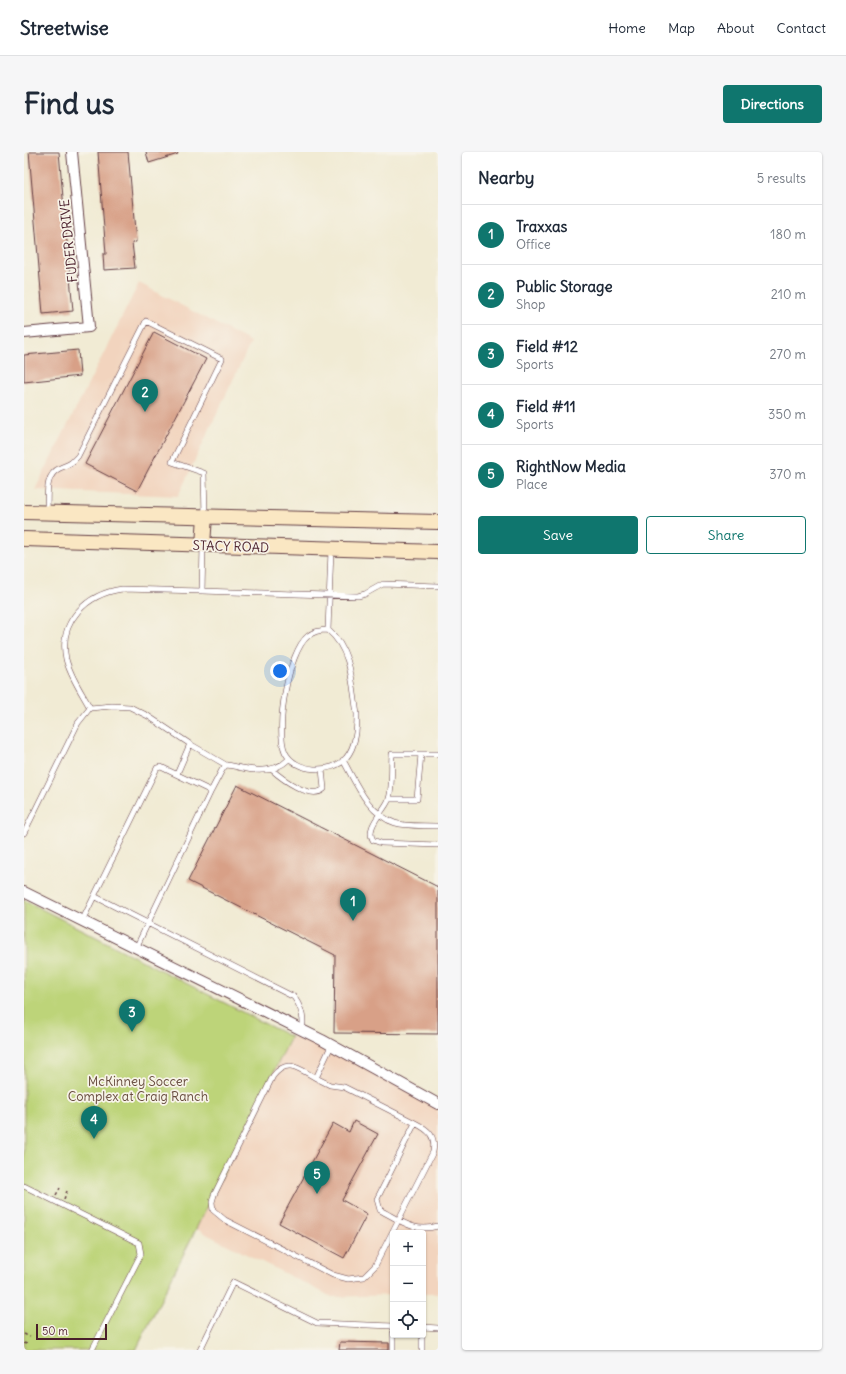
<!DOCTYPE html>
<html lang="en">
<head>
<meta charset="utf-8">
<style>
	:root { --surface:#fff; --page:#f6f6f7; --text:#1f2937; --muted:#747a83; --line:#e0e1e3; --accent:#0f766e }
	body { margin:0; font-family:Delius,sans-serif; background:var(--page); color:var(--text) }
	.controls { position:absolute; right:12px; bottom:12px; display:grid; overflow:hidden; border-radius:4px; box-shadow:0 1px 3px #0004 }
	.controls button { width:36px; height:36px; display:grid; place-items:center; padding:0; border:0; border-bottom:1px solid var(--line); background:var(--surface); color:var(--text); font:20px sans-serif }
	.scale { position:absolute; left:12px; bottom:10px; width:71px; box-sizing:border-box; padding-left:4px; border:2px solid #4a1f2b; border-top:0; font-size:11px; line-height:14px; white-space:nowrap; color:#4a1f2b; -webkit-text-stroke:3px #f7f3e8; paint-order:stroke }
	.you { position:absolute; left:256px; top:519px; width:14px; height:14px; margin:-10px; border:3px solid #fff; border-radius:50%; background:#1a73e8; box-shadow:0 0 0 6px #1a73e833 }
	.badge { display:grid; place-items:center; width:26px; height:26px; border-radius:50%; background:var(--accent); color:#fff; font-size:13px; font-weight:700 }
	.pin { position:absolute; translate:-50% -33px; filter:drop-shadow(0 1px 2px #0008) }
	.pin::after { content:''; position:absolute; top:21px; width:14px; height:12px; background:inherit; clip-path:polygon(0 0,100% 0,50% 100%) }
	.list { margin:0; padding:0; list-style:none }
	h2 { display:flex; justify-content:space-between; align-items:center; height:52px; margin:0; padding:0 16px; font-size:17px }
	h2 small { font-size:13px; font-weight:400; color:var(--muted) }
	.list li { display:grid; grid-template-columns:26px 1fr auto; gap:12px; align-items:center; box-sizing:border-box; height:60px; padding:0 16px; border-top:1px solid var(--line) }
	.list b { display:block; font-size:15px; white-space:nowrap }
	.list p { margin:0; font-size:13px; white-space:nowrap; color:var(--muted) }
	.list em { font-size:13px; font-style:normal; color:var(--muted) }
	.actions { display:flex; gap:8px; padding:12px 16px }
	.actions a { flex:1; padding:9px 0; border:1px solid var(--accent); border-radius:4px; text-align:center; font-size:14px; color:var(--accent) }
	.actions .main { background:var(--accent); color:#fff }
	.icon { flex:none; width:22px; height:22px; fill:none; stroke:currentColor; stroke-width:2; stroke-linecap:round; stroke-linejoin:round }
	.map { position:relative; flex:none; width:414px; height:1198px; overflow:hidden; border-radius:4px }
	header { display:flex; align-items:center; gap:24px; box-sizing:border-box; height:56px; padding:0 20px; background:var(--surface); border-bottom:1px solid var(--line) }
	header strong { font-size:19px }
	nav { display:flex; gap:22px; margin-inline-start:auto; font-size:14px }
	.intro { display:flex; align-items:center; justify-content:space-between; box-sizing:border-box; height:96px; padding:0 24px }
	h1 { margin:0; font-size:28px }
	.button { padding:10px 18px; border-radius:4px; background:var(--accent); color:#fff; font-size:14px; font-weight:700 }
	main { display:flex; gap:24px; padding:0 24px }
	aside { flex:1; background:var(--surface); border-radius:4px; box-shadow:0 1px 3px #0004 }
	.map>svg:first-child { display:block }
	.built { fill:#f2d4be }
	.green { fill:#bdd479; stroke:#847a52 }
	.building { fill:#d8a087 }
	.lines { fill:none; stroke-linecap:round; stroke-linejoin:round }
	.service-casing { stroke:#633e44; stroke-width:6 }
	.minor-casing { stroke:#633e44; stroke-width:12 }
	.secondary-casing { stroke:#633e44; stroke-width:16 }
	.path { stroke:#633e44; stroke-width:1.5; stroke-dasharray:3 3; stroke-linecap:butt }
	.service { stroke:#fff; stroke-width:5 }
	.minor { stroke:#fff; stroke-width:10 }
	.secondary { stroke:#fae7c3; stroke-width:14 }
	.labels { text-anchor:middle; stroke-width:3.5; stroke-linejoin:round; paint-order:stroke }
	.street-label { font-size:13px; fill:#4a1f2b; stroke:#f7f3e8 }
	.park-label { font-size:13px; fill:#674c3e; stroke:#f7f3e8 }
</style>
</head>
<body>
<header>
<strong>Streetwise</strong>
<nav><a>Home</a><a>Map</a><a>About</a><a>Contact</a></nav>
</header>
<div class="intro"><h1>Find us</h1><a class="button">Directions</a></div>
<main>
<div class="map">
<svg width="414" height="1198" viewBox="0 0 414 1198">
	<rect width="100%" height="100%" fill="#f7f3e8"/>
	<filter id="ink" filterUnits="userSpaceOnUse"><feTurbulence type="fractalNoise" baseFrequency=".025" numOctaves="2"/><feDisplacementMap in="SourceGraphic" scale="8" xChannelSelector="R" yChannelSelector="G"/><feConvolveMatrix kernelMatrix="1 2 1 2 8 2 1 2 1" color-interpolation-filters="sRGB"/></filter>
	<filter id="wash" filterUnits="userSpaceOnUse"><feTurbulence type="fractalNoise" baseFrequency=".012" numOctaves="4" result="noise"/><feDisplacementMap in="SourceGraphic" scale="16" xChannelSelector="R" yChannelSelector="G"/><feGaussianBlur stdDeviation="0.9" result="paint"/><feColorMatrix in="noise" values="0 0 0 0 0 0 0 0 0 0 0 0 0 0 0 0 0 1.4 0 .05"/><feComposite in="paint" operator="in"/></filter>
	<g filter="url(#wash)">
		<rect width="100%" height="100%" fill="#f1ebd4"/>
		<path class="built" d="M115 131 227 190 154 344 11 338Z
			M267 885 307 894 414 952V1142H399V1081H369V1143L308 1145 172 1077Z"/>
		<path class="green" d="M0 748 267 885 112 1198H0Z"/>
		<g id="blocks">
			<path class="building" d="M5 0H35L49 159 19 162Z
				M74 0H104L112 90 108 91 111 116 80 118 79 102H82Z
				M122 0H153L154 2 125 11Z
				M130 180 182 207 113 339 61 312Z
				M54 198 56 224 0 230V203Z
				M213 633 414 735V882L310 881 311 803 164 729Z
				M330 969 354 982 318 1048 343 1062 320 1106 255 1071 309 971 325 980Z
				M316 1190 365 1191V1198H315Z"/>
		</g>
	</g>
	<g filter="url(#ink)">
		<use href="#blocks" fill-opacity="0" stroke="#633e44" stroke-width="1"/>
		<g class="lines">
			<g class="service-casing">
				<path id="service" d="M23 359C24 344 20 323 36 316 45 312 46 313 54 304L122 169 198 207 148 310 180 321 181 363
					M179 394 178 439 334 444 341 442 359 432 414 434
					M304 478C296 478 290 479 284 484 264 500 251 577 261 600 271 621 308 622 322 606 332 594 333 577 333 562 328 532 328 498 304 478L307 398
					M66 556 88 554 106 555 124 564 166 592 202 613
					M414 602H368C367 613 369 640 364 649 359 660 341 676 349 688L357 691 414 693
					M319 608C332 631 344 662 371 671 383 675 401 673 414 674
					M247 617C257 626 287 649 300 637L298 617
					M153 622 166 592
					M187 639 198 618 202 613C208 613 212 615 218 616 235 620 253 619 265 607
					M365 647H393L397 602
					M0 681 54 571 66 556C58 541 46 524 42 507 34 469 63 442 98 437L178 439
					M70 744 270 845C277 855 281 866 278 878
					M58 769 133 616 137 615 187 639 112 796
					M307 894 292 926 306 933 320 935 391 971 353 1047 356 1058C377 1069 390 1081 414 1074
					M292 926C275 917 264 905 249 924L190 1043 188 1050 189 1058 201 1068 309 1123 324 1127 340 1125 351 1114 409 1000C412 984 405 978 391 971
					M0 1034 115 1091 117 1102 68 1198
					M399 1175 414 1176
					M176 1198 209 1130 293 1171 369 1174V1198
					M398 1198V1183"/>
			</g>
			<g class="minor-casing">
				<path id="minor" d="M0 181 65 175 48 0
					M0 740 298 888 414 952"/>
			</g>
			<g class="secondary-casing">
				<path id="secondary" d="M0 360 414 370
					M0 387 414 400
					M179 393 181 364"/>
			</g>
			<path class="path" d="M32 1043 36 1036
				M40 1047 43 1039
				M0 1182 6 1185
				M0 1191 3 1192"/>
			<use href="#service" class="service"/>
			<use href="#minor" class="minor"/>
			<use href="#secondary" class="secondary"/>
		</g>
	</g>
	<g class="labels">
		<g class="street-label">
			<text transform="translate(44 89) rotate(-96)" y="5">FUDER DRIVE</text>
			<text transform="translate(207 394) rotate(2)" y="5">STACY ROAD</text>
		</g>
		<g class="park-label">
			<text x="114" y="934">McKinney Soccer<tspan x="114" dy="15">Complex at Craig Ranch</tspan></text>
		</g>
	</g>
</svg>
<div class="controls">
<button>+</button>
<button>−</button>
<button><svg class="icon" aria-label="locate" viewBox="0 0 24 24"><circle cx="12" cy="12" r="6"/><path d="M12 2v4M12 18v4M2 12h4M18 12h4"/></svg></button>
</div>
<div class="scale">50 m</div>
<div class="you"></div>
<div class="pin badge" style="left:329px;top:769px">1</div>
<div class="pin badge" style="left:121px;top:260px">2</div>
<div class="pin badge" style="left:108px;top:880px">3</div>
<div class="pin badge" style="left:70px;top:987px">4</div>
<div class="pin badge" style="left:293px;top:1042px">5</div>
</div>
<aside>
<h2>Nearby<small>5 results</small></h2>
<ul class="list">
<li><span class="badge">1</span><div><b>Traxxas</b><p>Office</p></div><em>180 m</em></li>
<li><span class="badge">2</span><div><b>Public Storage</b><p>Shop</p></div><em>210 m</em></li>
<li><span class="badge">3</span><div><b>Field #12</b><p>Sports</p></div><em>270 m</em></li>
<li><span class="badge">4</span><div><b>Field #11</b><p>Sports</p></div><em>350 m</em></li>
<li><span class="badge">5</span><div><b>RightNow Media</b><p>Place</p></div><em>370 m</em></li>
</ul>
<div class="actions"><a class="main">Save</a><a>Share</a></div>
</aside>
</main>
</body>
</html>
